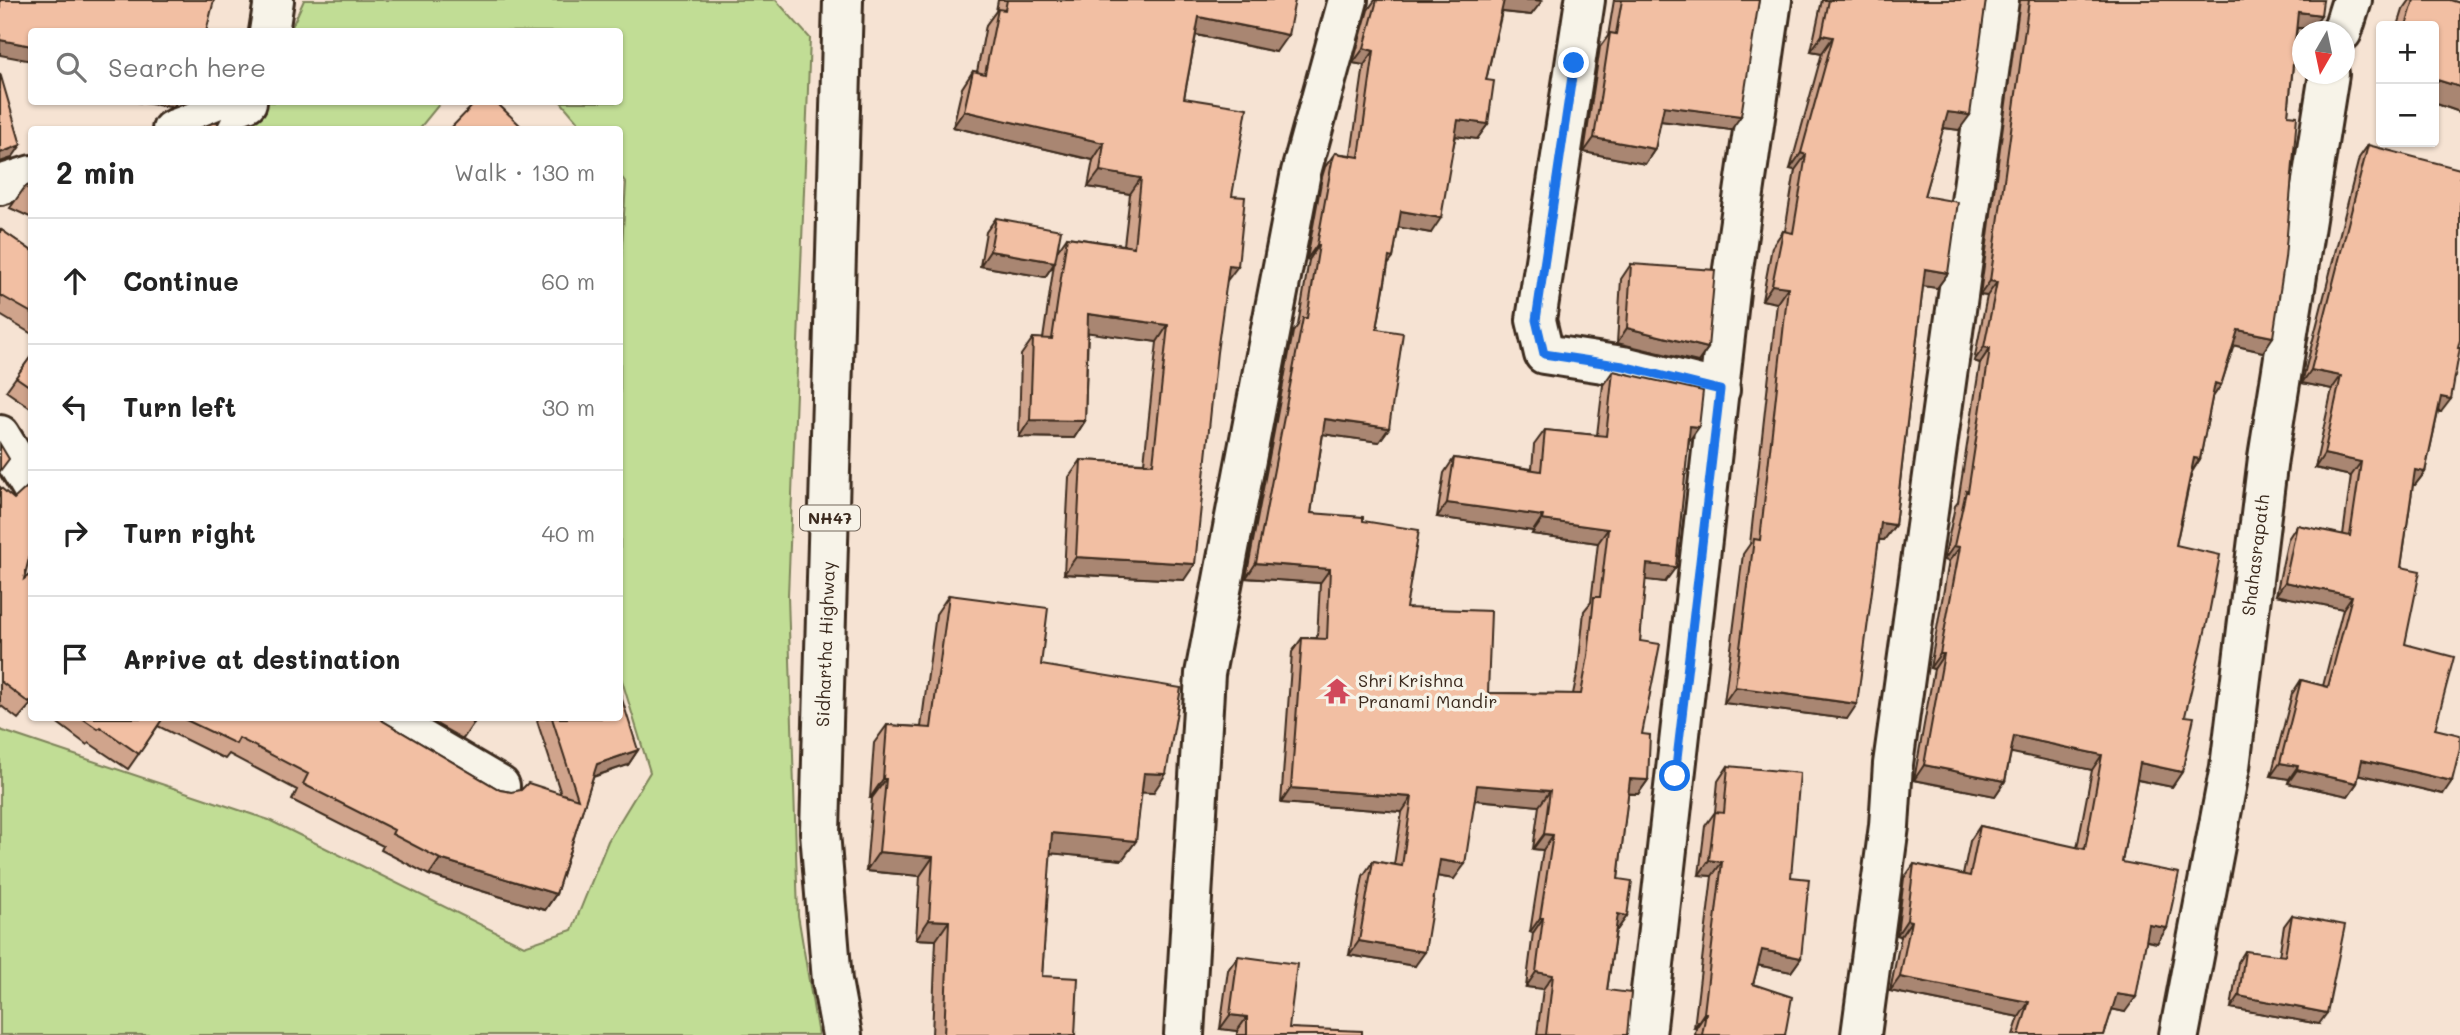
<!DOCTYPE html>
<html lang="en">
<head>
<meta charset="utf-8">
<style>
	:root { --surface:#fff; --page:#f6f6f6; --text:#222; --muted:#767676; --line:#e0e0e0 }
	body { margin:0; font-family:Mali,sans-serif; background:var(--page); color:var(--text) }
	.controls { position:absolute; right:21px; top:21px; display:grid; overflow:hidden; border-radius:7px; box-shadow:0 2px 5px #0004 }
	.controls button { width:63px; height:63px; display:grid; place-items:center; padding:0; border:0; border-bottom:2px solid var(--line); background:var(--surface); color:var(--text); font:35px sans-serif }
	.compass { position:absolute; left:2292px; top:21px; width:63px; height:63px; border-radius:50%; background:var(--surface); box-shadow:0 2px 5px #0004; rotate:189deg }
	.stop { position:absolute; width:21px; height:21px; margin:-16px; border:5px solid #1a73e8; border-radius:50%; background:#fff }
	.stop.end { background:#1a73e8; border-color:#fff; box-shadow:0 2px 7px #0008 }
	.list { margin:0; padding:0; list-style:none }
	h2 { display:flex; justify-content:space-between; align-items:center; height:91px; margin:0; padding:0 28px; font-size:30px }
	h2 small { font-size:23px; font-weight:400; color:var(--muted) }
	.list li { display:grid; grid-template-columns:46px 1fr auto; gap:21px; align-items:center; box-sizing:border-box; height:126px; padding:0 28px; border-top:2px solid var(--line) }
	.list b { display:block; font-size:26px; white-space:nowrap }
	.list em { font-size:23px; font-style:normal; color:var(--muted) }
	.icon { flex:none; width:38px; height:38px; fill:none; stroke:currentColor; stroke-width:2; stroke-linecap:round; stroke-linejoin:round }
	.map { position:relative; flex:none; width:2460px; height:1035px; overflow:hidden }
	.search { position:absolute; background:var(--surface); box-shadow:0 2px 5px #0004; left:28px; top:28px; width:595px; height:77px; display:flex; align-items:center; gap:18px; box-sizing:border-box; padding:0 24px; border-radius:7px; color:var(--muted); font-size:26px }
	.panel { position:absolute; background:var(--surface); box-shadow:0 2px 5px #0004; left:28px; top:126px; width:595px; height:595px; border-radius:7px }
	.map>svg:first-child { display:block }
	.green { fill:#c1dd95; stroke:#7e845a; stroke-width:2 }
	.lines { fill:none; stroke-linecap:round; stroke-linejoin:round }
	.minor-casing { stroke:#3b2a1e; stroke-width:44 }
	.trunk-casing { stroke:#3b2a1e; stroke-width:44 }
	.minor { stroke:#f7f3e8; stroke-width:38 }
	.trunk { stroke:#f7f3e8; stroke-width:38 }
	.wall { fill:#d0a48c; stroke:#3b2a1e; stroke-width:2 }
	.shaded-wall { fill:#a98672; stroke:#3b2a1e; stroke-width:2 }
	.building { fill:#f2bfa3; stroke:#3b2a1e; stroke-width:2 }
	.route { stroke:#1a73e8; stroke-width:9 }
	.labels { text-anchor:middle; stroke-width:7; stroke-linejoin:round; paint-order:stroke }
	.shield { fill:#f7f3e8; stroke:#73665b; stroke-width:2 }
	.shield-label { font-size:16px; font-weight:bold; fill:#3b2a1e }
	.street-label { font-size:18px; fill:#3b2a1e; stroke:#f7f3e8 }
	.poi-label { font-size:18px; fill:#3b2a1e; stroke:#f7f3e8; text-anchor:start }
</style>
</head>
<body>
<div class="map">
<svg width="2460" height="1035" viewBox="0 0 2460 1035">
	<rect width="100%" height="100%" fill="#f6e3d3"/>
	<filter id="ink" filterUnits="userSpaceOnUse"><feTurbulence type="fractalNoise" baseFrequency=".0143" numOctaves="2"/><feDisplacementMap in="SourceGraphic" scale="14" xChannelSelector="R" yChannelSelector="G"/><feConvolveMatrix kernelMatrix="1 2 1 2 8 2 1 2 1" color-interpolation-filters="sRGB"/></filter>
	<g filter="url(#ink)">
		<path class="green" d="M304 0H776L810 38 788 596 798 915 818 1035H0V730L269 820 524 946 572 930 608 841 650 772 620 674V276L626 183 620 175V130L584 129 561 102H620V32L290 31Z
			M259 102H441L419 129 247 130Z"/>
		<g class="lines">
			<g class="minor-casing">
				<path id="minor" d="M1585 0 1536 320 1544 354 1623 366 1720 390
					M269 32 274 0
					M2342 32 2352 0
					M172 130 247 102
					M0 185 32 175
					M0 435 32 488
					M384 718 500 786
					M1184 1035 1205 674 1301 172 1348 0
					M1646 1035 1731 283 1772 0
					M1861 1035 1889 826 1893 764 1999 0
					M2179 1035 2230 767 2268 458 2329 74"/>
			</g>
			<g class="trunk-casing">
				<path id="trunk" d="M842 1035 832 981 820 832 843 0"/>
			</g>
			<use href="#minor" class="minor"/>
			<use href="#trunk" class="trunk"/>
		</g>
		<path class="wall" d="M998 0H1295L1276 52 1196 35 1184 98 1232 196 1226 282 1184 580 1064 574 1069 477 1081 460 1144 463 1157 342 1088 332 1085 421 1074 438 1019 437 1021 355 1033 338 1043 339 1054 264 1045 277 980 266 986 232 996 218 1058 250 1067 237 1124 245 1130 194 1088 187 1093 160 953 127 962 88 973 71 977 72 986 25 996 11Z
			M1375 0H1542L1531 15 1502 12 1486 80 1488 124 1477 139 1456 136 1431 233 1398 227 1393 258 1388 265 1377 329 1389 428 1379 442 1323 434 1311 513 1363 521 1406 608 1488 693 1573 694 1578 670 1584 611 1591 602 1598 543 1532 534 1533 531 1437 517 1444 473 1454 458 1532 469 1534 445 1545 430 1597 435 1603 385 1613 371 1689 441 1665 582 1645 579 1640 641 1642 734 1648 780 1638 794H1628L1618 879 1627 916 1617 930H1616L1607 990 1627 1035H1537L1543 989 1526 987 1533 933 1530 932 1543 850 1533 849 1539 806 1475 800 1454 879 1437 876 1415 966 1349 955 1363 876 1373 861 1394 865 1402 812 1281 803 1292 652 1302 638H1317L1320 583 1246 578 1293 332 1298 325 1309 260 1307 259 1322 177 1325 167 1335 153 1351 155 1364 65 1353 63 1368 10Z
			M1614 0H1759L1731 130 1660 121 1655 149 1645 164 1584 152 1600 47 1608 36Z
			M1822 0H1986L1959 130 1943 128 1924 196 1948 273 1937 288 1923 286 1895 525 1884 540H1879L1847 719 1724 703 1743 554 1750 544 1777 303 1762 300 1772 247 1783 231H1785L1795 170 1790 169 1822 53 1811 51Z
			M2020 0H2323L2311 29 2297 28 2263 352 2234 345 2221 385 2212 398 2200 459 2192 472 2176 545 2185 716 2182 772 2172 787 2137 780 2122 862 2167 928 2157 943 2146 941 2125 1012 2112 1009 2104 1035H2013L2019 1017 1890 991 1901 936 1897 935 1904 878 1914 864 1963 875 1970 841 1980 826 2077 848 2092 770 2011 752 2005 781 1995 796 1914 780 1934 669 1930 668 1949 561 1944 560 1955 506 1958 502 1980 363 1974 361 1987 296 1980 295Z
			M2410 0H2450L2460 3V112L2434 103V26H2398L2403 10Z
			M2368 145 2441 412H2438L2425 472 2415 485 2413 484 2401 567 2405 644 2435 729 2443 794 2359 774 2357 783 2348 796 2288 783 2289 779 2271 776 2292 694 2301 680 2323 686 2343 609 2276 595 2288 539 2297 525 2343 535 2351 476 2315 468 2332 389 2302 383 2359 158Z
			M32 184V218L10 208 25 187Z
			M0 229 32 251V334L0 315Z
			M1631 264 1708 348 1698 362 1617 343 1621 279Z
			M32 355V409L6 391Z
			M0 487 24 579 32 573V703L18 719 0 705Z
			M949 595 1041 665 1153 793 1141 792 1136 841 1122 860 1050 853 1042 976 1075 1035H932L936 940 916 939 920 876 866 871 872 798H870L874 743 887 725 921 727 936 614Z
			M51 718H380L383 721 500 790 511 792 561 794 537 721 539 718H620L638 750 628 765 593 777 556 894 545 910 429 875 381 850 383 846 292 800 297 790 229 754 225 759 158 726 128 769 89 743 87 745Z
			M426 718H477L463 739Z
			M1728 766 1791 877 1801 958 1791 972 1758 965 1753 984 1785 1035H1695L1696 1028H1694L1712 876 1699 875 1705 826 1715 812 1718 781Z
			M2292 915 2319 1024 2231 1008 2238 962 2245 951 2279 956 2284 926Z
			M1238 956 1289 1028 1362 1035H1237V1031L1220 1029 1228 970Z"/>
		<path class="shaded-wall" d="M1503 0H1534L1542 1 1531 15 1495 11Z
			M2298 12 2321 15 2311 29 2288 27Z
			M1199 17 1288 35 1276 52 1188 33Z
			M1822 35 1833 37 1822 53 1811 51Z
			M0 40 32 46V61L0 55Z
			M1364 48 1374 51 1364 65 1353 63Z
			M2434 79 2460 87V112L2434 103Z
			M137 102H177L174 106 170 107Z
			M1664 106 1741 116 1731 130 1653 120Z
			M964 111 1104 143 1093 160 953 127Z
			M1948 112 1970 115 1959 130 1937 127Z
			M1458 120 1488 124 1477 139 1448 135Z
			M1594 138 1655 149 1645 164 1584 152Z
			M21 145 12 158 0 162V153Z
			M1801 153 1806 155 1795 170 1790 169Z
			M1100 171 1141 178 1130 194 1088 187Z
			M1401 211 1441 218 1431 233 1391 226Z
			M1317 245H1319L1309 260 1307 259Z
			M990 251 1055 262 1045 277 980 266Z
			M1229 265 1238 266 1226 282Z
			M1925 269 1948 273 1937 288 1915 285Z
			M1990 281 1997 282 1987 296 1980 295Z
			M1772 285 1788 287 1777 303 1762 300Z
			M1088 314 1168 325 1157 342 1077 331Z
			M1627 328 1708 348 1698 362 1617 343Z
			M2238 330 2273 337 2263 352 2228 344Z
			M1984 347 1990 348 1980 363 1974 361Z
			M2311 370 2341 376 2332 389 2302 383Z
			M2215 383 2221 385 2211 400Z
			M2441 397 2451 399 2441 412 2432 410Z
			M1325 419 1389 428 1379 442 1315 433Z
			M1030 420 1085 421 1074 438 1019 437Z
			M1690 426 1699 427 1689 441 1680 440Z
			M2324 454 2361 462 2351 476 2315 468Z
			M2194 458 2200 459 2190 474Z
			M2415 470 2425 472 2415 485 2406 483Z
			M1447 503 1543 516 1533 531 1437 517Z
			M1542 520 1608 529 1598 543 1532 534Z
			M1881 523 1895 525 1884 540 1870 539Z
			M1954 546 1960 547 1949 561 1944 560Z
			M1076 557 1195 564 1184 580 1064 574Z
			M1256 563 1330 569 1320 583 1246 578Z
			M1647 564 1676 567 1665 582 1636 579Z
			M2285 582 2352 596 2343 609 2276 595Z
			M1940 654H1944L1934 669 1930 668Z
			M1735 687 1857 704 1847 719 1724 703Z
			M2014 736 2102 755 2092 770 2003 751Z
			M638 750 628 765 586 779 597 764Z
			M2362 760 2452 781 2443 794 2353 773Z
			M2140 763 2182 772 2172 787 2129 778Z
			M2280 763 2298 766 2289 779 2271 776Z
			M1924 765 2005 781 1995 796 1914 780Z
			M2297 770 2357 783 2348 796 2288 783Z
			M1144 773 1166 774 1153 793 1130 792Z
			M883 779H886L872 798H870Z
			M1630 779 1648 780 1638 794 1620 793Z
			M1477 785 1550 791 1539 806 1467 799Z
			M1291 788 1412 797 1402 812 1281 803Z
			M1052 833 1136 841 1122 860 1038 852Z
			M1544 834 1553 835 1543 850 1533 849Z
			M879 852 933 857 920 876 866 871Z
			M440 859 556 894 545 910 429 875Z
			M1440 860 1465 864 1454 879 1430 875Z
			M1709 860 1722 862 1712 876 1699 875Z
			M1618 914 1627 916 1617 930 1608 929Z
			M1540 918H1543L1533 933 1530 932Z
			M929 920 949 921 936 940 916 939Z
			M1907 920 1911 921 1901 936 1897 935Z
			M2149 925 2167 928 2157 943 2139 939Z
			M1359 941 1425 952 1415 966 1349 955Z
			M1762 950 1801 958 1791 972 1752 964Z
			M1536 972 1553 975 1543 989 1526 987Z
			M1900 977 2029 1002 2019 1017 1890 991Z
			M2117 994 2136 997 2125 1012 2106 1008Z
			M2239 996 2327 1013 2319 1024 2231 1008Z
			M1704 1013H1706L1696 1028H1694Z
			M1230 1015 1247 1017 1237 1031 1220 1029Z"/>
		<path class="building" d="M0 0H214L206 32H32V46L0 40Z
			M1007 0H1295L1288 35 1199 17 1184 98 1247 108 1232 196 1245 197 1238 266 1229 265 1217 352 1195 564 1076 557 1081 460 1153 464 1168 325 1088 314 1085 421 1030 420 1033 338 1052 339 1067 237 1134 247 1141 178 1100 171 1104 143 964 111 973 71 985 74 998 9 1005 10Z
			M1377 0H1504L1486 80 1494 81 1488 124 1458 120 1441 218 1401 211 1393 258 1389 257 1377 329 1403 333 1389 428 1325 419 1311 513 1363 517V521L1419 530 1406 608 1491 611 1488 693 1581 694 1588 656 1594 597H1600L1608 529 1542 520 1543 516 1447 503 1454 458 1541 471 1545 430 1606 436 1613 371 1703 391 1699 427 1690 426 1676 567 1647 564 1640 641 1660 644 1642 734 1650 735 1648 780 1630 779 1618 879 1632 881 1627 916 1618 914 1607 990 1631 993 1627 1035H1546L1553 975 1536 972 1543 918H1540L1553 835 1544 834 1550 791 1477 785 1465 864 1440 860 1425 952 1359 941 1373 861 1402 866 1412 797 1291 788 1302 638 1327 639 1330 569 1256 563 1303 318H1307L1319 245H1317L1332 162 1335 153 1359 157 1374 51 1364 48Z
			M1622 0H1759L1741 116 1664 106 1655 149 1594 138 1610 33 1616 34Z
			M1829 0H1986L1970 115 1948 112 1924 196 1958 202 1948 273 1925 269 1895 525 1881 523 1857 704 1735 687 1754 539 1760 540 1788 287 1772 285 1783 231 1793 233 1806 155 1801 153 1833 37 1822 35Z
			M2029 0H2323L2321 15 2298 12 2288 115 2297 116 2285 258 2273 337 2238 330 2221 385 2215 383 2200 459 2194 458 2176 545 2220 555 2208 619 2185 716 2194 717 2182 772 2140 763 2122 862 2179 873 2167 928 2149 925 2136 997 2117 994 2104 1035H2019L2029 1002 1900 977 1911 921 1907 920 1914 864 1970 876 1980 826 2085 849 2102 755 2014 736 2005 781 1924 765 1944 654H1940L1960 547 1954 546 1966 491 1968 492 1990 348 1984 347 1997 282 1990 281Z
			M2414 0H2450L2460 3V87L2434 79V26H2406Z
			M0 73 21 145 0 153Z
			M476 102H496L525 130H449Z
			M220 120 215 130H195Z
			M2368 145 2460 169V340L2458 348H2460L2451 399 2441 397 2425 472 2415 470 2401 567 2420 571 2405 644 2454 657 2435 729 2460 735V749L2452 781 2362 760 2357 783 2297 770 2298 766 2280 763 2301 680 2328 687 2352 596 2285 582 2297 525 2350 536 2361 462 2324 454 2341 376 2311 370Z
			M32 184V191L25 187Z
			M996 218 1061 230 1055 262 990 251Z
			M0 229 32 251V313L0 295Z
			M1631 264 1715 270 1708 348 1627 328Z
			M32 355V388L16 377Z
			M0 444 9 459 0 471Z
			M0 487 14 499 27 487 32 491V546L24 579 32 573V700L29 703 0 681Z
			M949 595 1048 608 1041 665 1181 688 1166 774 1144 773 1136 841 1052 833 1042 976 1078 978 1075 1035H944L949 921 929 920 933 857 879 852 886 779H883L887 725 931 728Z
			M620 693 638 750 597 764 556 894 440 859 392 834 394 830 303 784 308 774 239 738 236 744 182 718H380L383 721 500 790 511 792 521 790 528 783 578 799 552 718H620Z
			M82 718H163L139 754 100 727 98 729Z
			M464 718H477L474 723Z
			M1728 766 1800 773 1791 877 1809 879 1801 958 1762 950 1753 984 1792 997 1785 1035H1702L1706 1013H1704L1722 862 1709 860 1715 812 1724 813Z
			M2292 915 2345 925 2327 1013 2239 996 2245 951 2285 956Z
			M1238 956 1297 964 1289 1028 1362 1031V1035H1247V1017L1230 1015Z"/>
	</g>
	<g class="lines" filter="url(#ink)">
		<path class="route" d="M1574 63 1536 320 1544 354 1623 366 1720 390 1675 776"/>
	</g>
	<defs>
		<g id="temple-bare" transform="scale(2.1)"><path d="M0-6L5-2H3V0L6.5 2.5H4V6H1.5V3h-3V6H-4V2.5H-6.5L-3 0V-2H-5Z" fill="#d1495b" stroke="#f7f3e8" stroke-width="2.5" paint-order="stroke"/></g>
	</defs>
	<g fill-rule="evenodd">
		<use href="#temple-bare" x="1337" y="691"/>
	</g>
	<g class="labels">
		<rect class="shield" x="800" y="505.5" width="60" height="25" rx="5"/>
		<g class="shield-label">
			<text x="830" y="524">NH47</text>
		</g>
		<g class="street-label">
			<text transform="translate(2256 555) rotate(-83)" y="6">Shahasrapath</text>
			<text transform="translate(826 644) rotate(-88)" y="6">Sidhartha Highway</text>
		</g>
		<g class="poi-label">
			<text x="1358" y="687">Shri Krishna<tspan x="1358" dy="21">Pranami Mandir</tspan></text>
		</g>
	</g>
</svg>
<div class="controls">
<button>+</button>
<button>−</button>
</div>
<svg class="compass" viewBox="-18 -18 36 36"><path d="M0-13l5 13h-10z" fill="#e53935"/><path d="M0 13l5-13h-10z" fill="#767676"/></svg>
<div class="stop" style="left:1675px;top:776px"></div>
<div class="stop end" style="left:1574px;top:63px"></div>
<div class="search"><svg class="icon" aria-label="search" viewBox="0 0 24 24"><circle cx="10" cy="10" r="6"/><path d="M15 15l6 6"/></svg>Search here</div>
<section class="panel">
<h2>2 min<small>Walk · 130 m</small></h2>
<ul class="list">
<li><svg class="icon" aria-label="ahead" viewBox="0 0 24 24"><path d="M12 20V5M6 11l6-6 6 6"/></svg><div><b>Continue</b></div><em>60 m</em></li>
<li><svg class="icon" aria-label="left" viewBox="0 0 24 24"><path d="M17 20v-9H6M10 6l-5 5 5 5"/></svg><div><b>Turn left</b></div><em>30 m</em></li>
<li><svg class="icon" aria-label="right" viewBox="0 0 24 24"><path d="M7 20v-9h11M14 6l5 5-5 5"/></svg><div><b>Turn right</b></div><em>40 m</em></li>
<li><svg class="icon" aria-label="arrive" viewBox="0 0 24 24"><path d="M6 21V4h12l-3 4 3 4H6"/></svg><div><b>Arrive at destination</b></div></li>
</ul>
</section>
</div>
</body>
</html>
